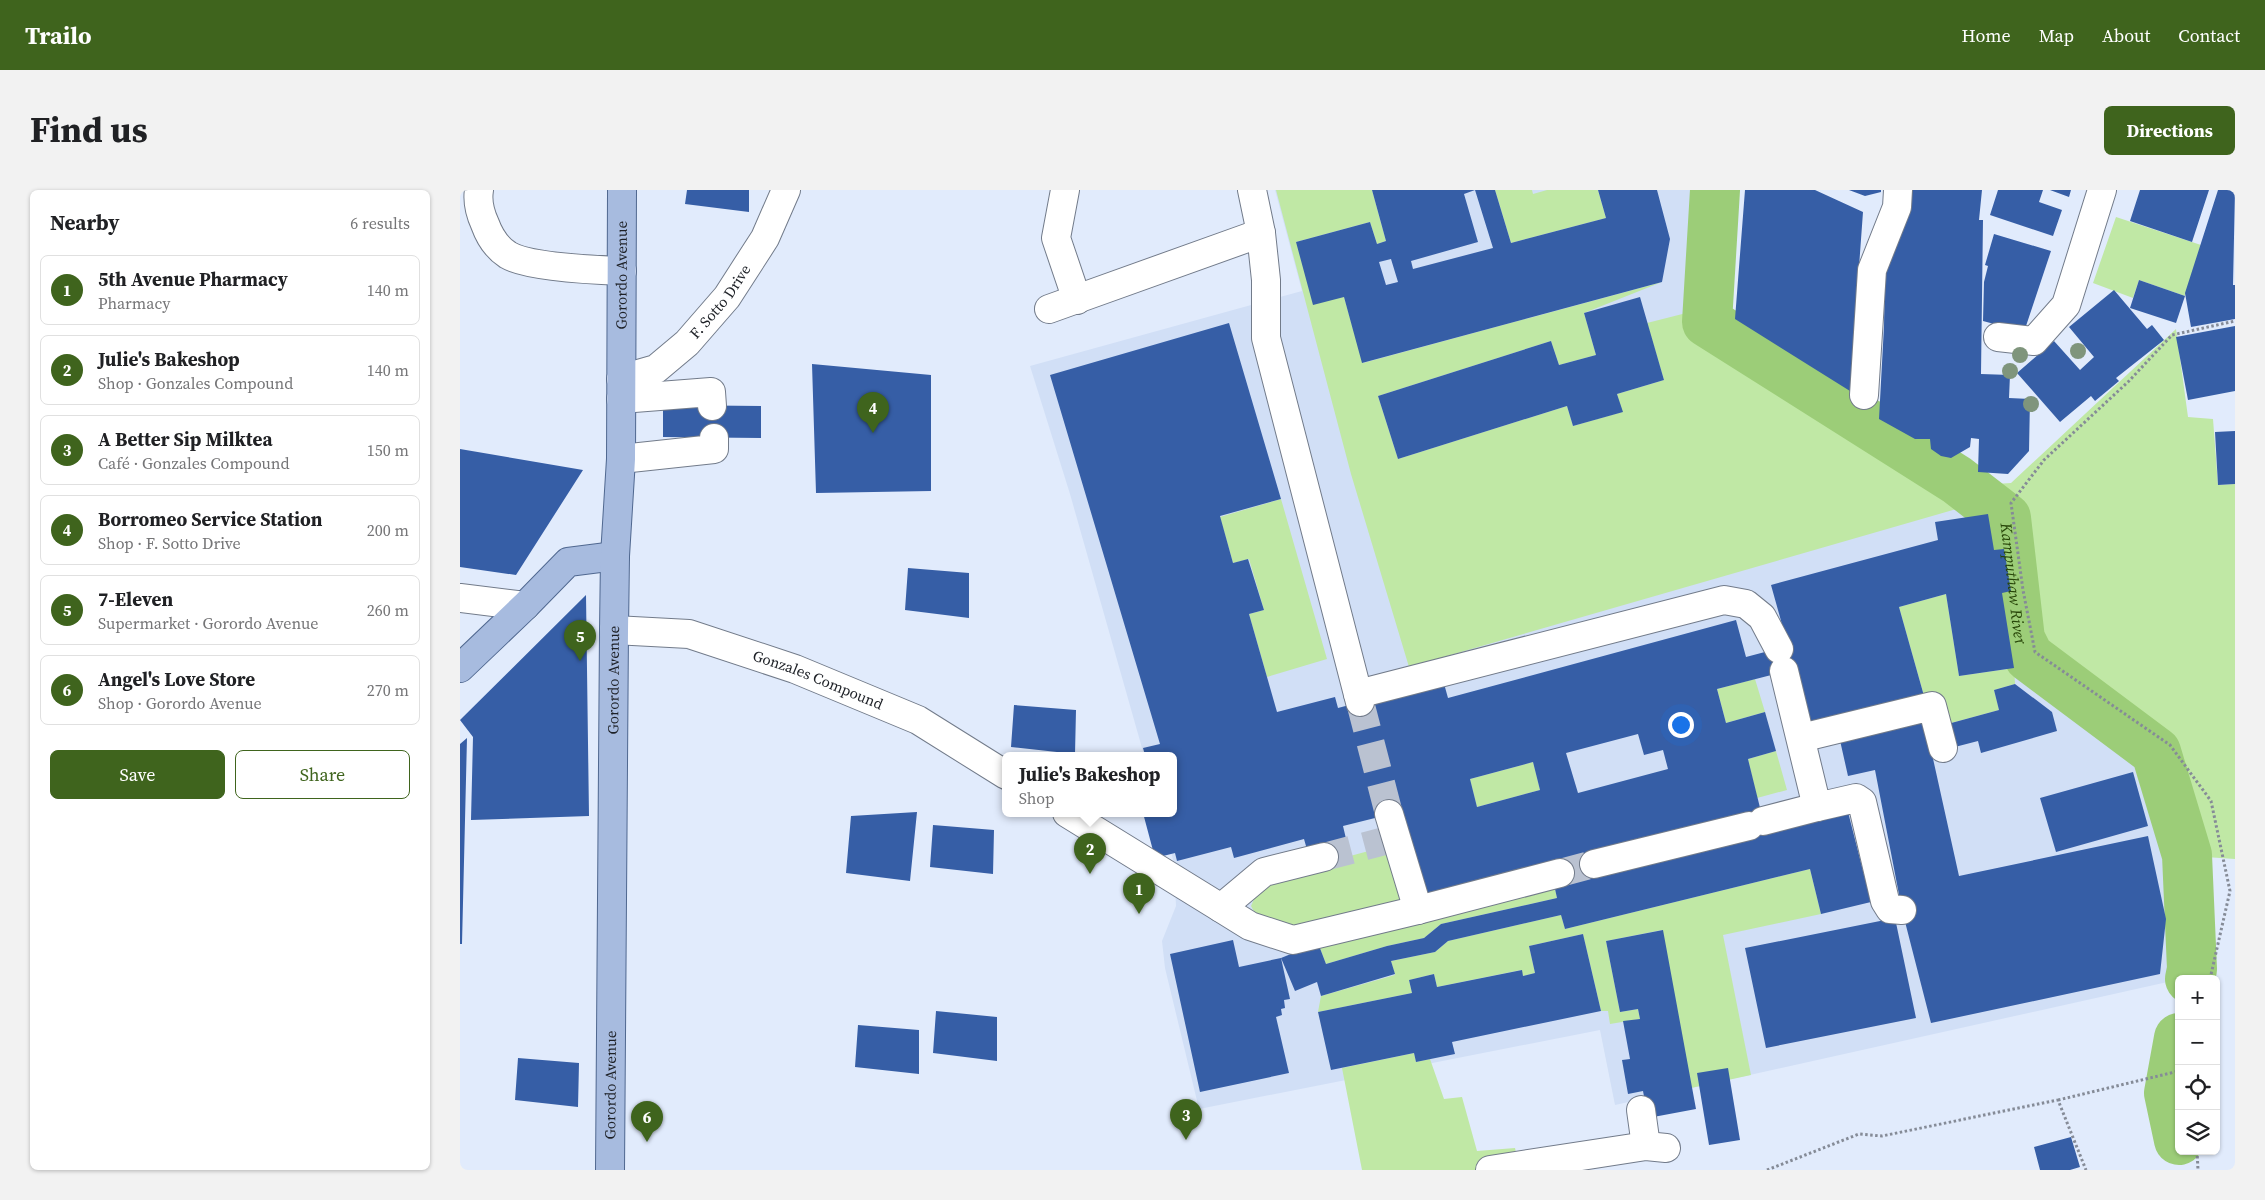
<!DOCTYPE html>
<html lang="en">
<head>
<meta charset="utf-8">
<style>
	:root { --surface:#fff; --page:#f2f2f2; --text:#202124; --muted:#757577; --line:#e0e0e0; --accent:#3f641d }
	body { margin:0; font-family:"Source Serif 4",serif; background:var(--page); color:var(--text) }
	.controls { position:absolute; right:15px; bottom:15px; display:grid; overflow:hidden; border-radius:8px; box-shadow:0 1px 4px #0004 }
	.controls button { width:45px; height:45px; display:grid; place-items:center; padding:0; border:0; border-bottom:1px solid var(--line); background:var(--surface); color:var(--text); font:25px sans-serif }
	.you { position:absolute; left:1220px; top:534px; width:18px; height:18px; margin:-12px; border:4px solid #fff; border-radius:50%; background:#1a73e8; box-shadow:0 0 0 8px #1a73e833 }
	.badge { display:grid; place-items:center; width:32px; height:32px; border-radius:50%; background:var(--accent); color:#fff; font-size:16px; font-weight:700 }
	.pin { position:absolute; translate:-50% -41px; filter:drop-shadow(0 1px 2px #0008) }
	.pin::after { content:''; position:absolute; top:26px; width:18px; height:15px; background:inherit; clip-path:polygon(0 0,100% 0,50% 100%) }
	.popup { position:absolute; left:542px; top:562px; width:175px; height:65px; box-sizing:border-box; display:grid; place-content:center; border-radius:8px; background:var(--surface); filter:drop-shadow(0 1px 4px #0005); font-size:16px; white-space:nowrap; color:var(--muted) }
	.popup b { font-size:19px; color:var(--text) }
	.popup::after { content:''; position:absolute; left:50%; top:100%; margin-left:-10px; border:10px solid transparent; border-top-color:var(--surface) }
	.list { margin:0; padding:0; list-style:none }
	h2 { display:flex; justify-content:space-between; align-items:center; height:65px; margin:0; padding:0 20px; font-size:21px }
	h2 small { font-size:16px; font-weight:400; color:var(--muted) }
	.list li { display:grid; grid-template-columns:32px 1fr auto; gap:15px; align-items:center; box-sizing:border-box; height:70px; margin:0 10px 10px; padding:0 10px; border:1px solid var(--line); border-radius:8px }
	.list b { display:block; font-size:19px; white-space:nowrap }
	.list p { margin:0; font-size:16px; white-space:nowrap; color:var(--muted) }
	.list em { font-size:16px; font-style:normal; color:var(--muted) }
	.actions { display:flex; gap:10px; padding:15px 20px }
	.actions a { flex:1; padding:11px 0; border:1px solid var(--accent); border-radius:8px; text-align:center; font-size:18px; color:var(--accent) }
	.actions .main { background:var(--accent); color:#fff }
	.icon { flex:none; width:28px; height:28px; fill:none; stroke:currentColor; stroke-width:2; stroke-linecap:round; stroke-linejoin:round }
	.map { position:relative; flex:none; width:1775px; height:980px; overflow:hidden; border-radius:8px }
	header { display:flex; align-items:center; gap:30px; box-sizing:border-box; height:70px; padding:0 25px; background:var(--accent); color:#fff }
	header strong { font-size:24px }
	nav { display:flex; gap:28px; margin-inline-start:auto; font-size:18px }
	.intro { display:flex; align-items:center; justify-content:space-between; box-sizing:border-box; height:120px; padding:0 30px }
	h1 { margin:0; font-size:35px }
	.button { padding:12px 22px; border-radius:8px; background:var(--accent); color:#fff; font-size:18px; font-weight:700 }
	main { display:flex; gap:30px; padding:0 30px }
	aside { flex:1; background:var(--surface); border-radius:8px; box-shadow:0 1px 4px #0004 }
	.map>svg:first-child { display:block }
	.built { fill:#d1dff6 }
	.green { fill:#c0e8a5 }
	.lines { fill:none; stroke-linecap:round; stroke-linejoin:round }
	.river { stroke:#9ccd78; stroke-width:50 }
	.building { fill:#365ea6; fill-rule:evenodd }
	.minor-tunnel { stroke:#bac2d1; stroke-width:28; stroke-dasharray:28 14; stroke-linecap:butt }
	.minor-casing { stroke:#727b8a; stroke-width:30 }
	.major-casing { stroke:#506890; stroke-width:30 }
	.path { stroke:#858b97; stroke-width:3; stroke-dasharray:2.5 2.5; stroke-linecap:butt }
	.minor { stroke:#fff; stroke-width:28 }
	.major { stroke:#a7bbdf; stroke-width:28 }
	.tree { fill:#7f957c }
	.labels { text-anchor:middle; stroke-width:5; stroke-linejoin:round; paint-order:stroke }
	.street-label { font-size:15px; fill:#1d2026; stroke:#e1ebfc }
	.water-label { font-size:16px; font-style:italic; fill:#284609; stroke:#e1ebfc }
</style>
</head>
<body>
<header>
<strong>Trailo</strong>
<nav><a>Home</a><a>Map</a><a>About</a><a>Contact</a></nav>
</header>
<div class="intro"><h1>Find us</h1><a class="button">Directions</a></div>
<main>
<aside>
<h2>Nearby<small>6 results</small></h2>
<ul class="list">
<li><span class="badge">1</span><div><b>5th Avenue Pharmacy</b><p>Pharmacy</p></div><em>140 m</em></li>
<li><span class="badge">2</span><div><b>Julie's Bakeshop</b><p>Shop · Gonzales Compound</p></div><em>140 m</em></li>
<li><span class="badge">3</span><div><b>A Better Sip Milktea</b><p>Café · Gonzales Compound</p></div><em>150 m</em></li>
<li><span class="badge">4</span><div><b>Borromeo Service Station</b><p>Shop · F. Sotto Drive</p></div><em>200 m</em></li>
<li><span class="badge">5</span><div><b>7-Eleven</b><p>Supermarket · Gorordo Avenue</p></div><em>260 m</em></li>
<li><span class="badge">6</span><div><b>Angel's Love Store</b><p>Shop · Gorordo Avenue</p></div><em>270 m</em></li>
</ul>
<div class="actions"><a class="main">Save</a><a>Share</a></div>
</aside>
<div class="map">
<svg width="1775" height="980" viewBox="0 0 1775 980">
	<rect width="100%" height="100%" fill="#e1ebfc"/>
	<path class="built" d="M815 0H1245L1242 119 1539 307 1558 486 1690 587 1716 665 1721 789 1155 915 1140 840 739 919 705 778 702 751 716 716 714 673 700 623H714V565H684L610 304 570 176 842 101Z"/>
	<path class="green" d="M816 0H912L926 51 917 54 910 32 836 52 884 107 903 173 1202 92 1124 123 1136 165 1099 175 1091 151 918 206 938 269 1107 216 1113 236 1162 222 1157 204 1204 190 1187 133 1242 119 1519 295 1551 293 1716 139 1728 227 1753 229 1758 295 1775 294V669L1716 665 1690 587 1558 486 1538 307 949 477 891 284Z
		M1035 0H1072L1073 4 1087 0H1138L1146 28 1051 53Z
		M1656 27 1741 55 1725 106 1679 90 1673 108 1633 93Z
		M821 309 867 469 807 487 789 424 804 420 789 369 773 373 760 327Z
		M1486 404 1499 486 1554 478 1555 494 1534 500 1539 520 1484 535 1464 506 1439 417Z
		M1295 489 1305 522 1266 533 1257 499Z
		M1316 561 1327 600 1297 608 1288 569Z
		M1073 572 1080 600 1017 617 1010 589Z
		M927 656 941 711C917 717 836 743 817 737 805 733 796 727 791 716L798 700 824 684Z
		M1350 679 1361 724 1263 745 1291 885 1231 898 1202 740 1146 751 1160 822 1178 819 1180 829 1150 834 1148 821H1141L1123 744 1069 756 1075 783 1063 786 1061 780 977 797 974 784 949 790 952 803 858 822 861 806 935 785 931 771 975 762 988 751 1101 725 1105 739Z
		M1093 690 1097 708 981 734 964 748 927 756 866 774 858 753Z
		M954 863 956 872 970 869 984 909 1002 907 1017 961 1055 958 1060 980H902L882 878Z"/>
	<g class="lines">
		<g class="river">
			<path id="s1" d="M1255 0 1247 132 1497 290 1546 328 1560 449 1569 467 1696 562 1727 665 1732 779 1730 789"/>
			<path d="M1719 848 1709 903 1719 950"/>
		</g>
	</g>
	<path class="building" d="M227 0H289V22L225 14Z
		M912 0H1015L1004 4 1018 52 951 71 953 79 1033 58 1015 0H1035L1051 53 1146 28 1138 0H1197L1210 49 1202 92 902 173 884 107 853 115 836 52 910 32 917 54 926 51ZM931 69 938 92 926 95 919 72Z
		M1285 0H1355L1403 22 1390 201 1275 129Z
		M1389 0H1421V2L1405 6Z
		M1448 0H1522L1519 30H1523L1521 184 1550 185 1549 208 1570 209 1569 261 1548 284 1518 282 1519 249 1511 248 1510 257 1491 268 1481 266 1471 259 1470 249H1455L1419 229 1424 136 1425 79Z
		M1538 0H1583L1579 12 1602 20 1593 46 1530 25Z
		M1590 0H1611L1609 7Z
		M1680 0H1749L1732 52 1670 31Z
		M1758 0H1775L1773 95H1775V129L1731 137 1725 103Z
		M1534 44 1591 61 1564 142 1523 131 1524 92 1528 76 1525 75Z
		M1679 90 1725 106 1716 133 1670 118Z
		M1654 100 1687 139 1692 135 1704 150 1656 188 1659 191 1635 211 1631 206 1600 232 1557 183 1594 151 1620 180 1634 167 1609 137Z
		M1180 107 1204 190 1157 204 1163 222 1113 236 1107 216 938 269 918 206 1091 151 1099 175 1136 165 1124 123Z
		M769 133 821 309 760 326 773 373 788 369 804 420 789 424 817 522 875 507 878 518 983 490 988 508 1276 430 1286 467 1328 456 1311 395 1478 350 1475 332 1528 324 1534 360 1544 359 1551 401 1542 403 1554 478 1499 486 1486 404 1439 417 1464 506 1350 537 1334 479 1257 499 1266 533 1305 522 1316 561 1288 569 1306 642 1388 622 1411 712 1361 724 1350 679 1105 739 1101 725 988 751 975 762 931 771 935 784 861 806 857 792 835 801 821 768 830 809 824 810 825 818 821 819 822 825 816 827 829 883 740 902 710 764 773 750 779 777 821 768 858 753 866 774 927 756 964 748 981 734 1097 708 1093 690 968 715 943 621 883 636 887 653 848 663 844 649 774 668 771 657 717 671 715 663 695 668 683 623H714V565H685L683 558 700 554 590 185ZM1178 544 1184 565 1203 560 1208 579 1118 603 1106 563ZM1073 572 1080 600 1017 617 1010 589Z
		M1775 136V201L1728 210 1716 147Z
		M352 174 471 185V301L356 303Z
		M203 215 301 216V248L203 247Z
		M1775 241V294L1758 295 1755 242Z
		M0 259 123 280 56 385 0 377Z
		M448 378 509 383V428L445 420Z
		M126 405 129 626 11 630 13 547 0 530Z
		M1555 494 1592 522 1597 541 1521 563 1518 551 1491 558 1484 535 1539 520 1534 500Z
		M554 515 616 520 615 564 551 557Z
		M1464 528 1499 686 1688 646 1706 729 1700 784 1471 833 1442 720 1415 580 1388 586 1379 546Z
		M7 548 2 754H0V554Z
		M1673 582 1688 636 1596 662 1580 608Z
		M457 622 450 691 386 683 391 626Z
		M473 635 534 640 533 684 470 677Z
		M1435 728 1456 828 1306 858 1285 758Z
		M1203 740 1236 919 1188 928 1183 901 1168 904 1162 870 1170 869 1163 831 1180 829 1178 819 1160 822 1146 751Z
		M1123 744 1141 821 992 852 995 864 956 872 954 863 871 880 858 822 952 803 949 790 974 784 977 797 1062 780 1063 786 1075 783 1069 756Z
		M476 821 537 827V871L473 863Z
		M398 835 459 840V884L395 877Z
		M58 868 119 873 118 917 55 910Z
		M1268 878 1280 950 1249 955 1237 883Z
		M1611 947 1620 977 1610 980H1580L1574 957Z"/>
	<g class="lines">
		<path class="minor-tunnel" d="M900 512 929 624
			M864 667 936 648
			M1100 683 1134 674"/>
		<g class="minor-casing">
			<g id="minor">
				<path d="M19 0C17 12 20 23 25 34 29 45 37 58 48 65 68 77 136 80 162 81"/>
				<path d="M605 0 596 48 617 110"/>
				<path d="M792 0 801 43 806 90V148L900 512"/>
				<path d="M589 119 801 43"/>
				<path d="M1538 147 1574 151 1606 115 1642 0"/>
				<path id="s2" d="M161 189 196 179 227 153 267 107 305 48 326 0"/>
				<path d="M1404 205 1412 80 1437 17 1438 0"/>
				<path d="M161 209 251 202 252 216"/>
				<path d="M161 269 254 259V248"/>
				<path d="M0 408 65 416"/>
				<path id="s3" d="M154 440 229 444 335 479 458 530 546 585"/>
				<path d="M1324 481 1357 617 1396 608 1402 612 1425 711 1430 719 1442 720"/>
				<path d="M898 504 1264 410 1286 414 1302 427 1319 459"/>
				<path d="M1341 548 1472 516 1483 558"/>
				<path d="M607 623 761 718 804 682 864 667"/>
				<path d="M929 624 958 720"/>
				<path d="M1303 631 1357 617"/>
				<path d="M1134 674 1289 636"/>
				<path d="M761 718 790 736 833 750 958 720 1100 683"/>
				<path d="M1181 920 1186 956"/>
				<path d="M1030 980 1186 956 1206 958"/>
			</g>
		</g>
		<g class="major-casing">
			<g id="major">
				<path d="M0 478 65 416 108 372 155 366"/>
				<path id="s4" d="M150 980 154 440 155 366 161 269 162 0"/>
			</g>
		</g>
		<path class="path" d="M1750 789 1770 701 1751 611 1710 555 1575 462 1563 400 1551 313 1584 270 1669 191 1712 145 1775 131
			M1598 910 1719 881
			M1737 961 1738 980
			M1307 980 1399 944 1422 946 1598 910 1626 980"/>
		<use href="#minor" class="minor"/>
		<use href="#major" class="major"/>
	</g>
	<g class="tree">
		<circle cx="1618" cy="161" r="8"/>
		<circle cx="1560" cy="165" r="8"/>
		<circle cx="1550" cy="181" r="8"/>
		<circle cx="1571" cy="214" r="8"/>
	</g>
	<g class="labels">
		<g class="street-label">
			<text dy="5" stroke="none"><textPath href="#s4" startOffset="895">Gorordo Avenue</textPath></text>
			<text dy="5" stroke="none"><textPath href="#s2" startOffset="130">F. Sotto Drive</textPath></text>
			<text dy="5" stroke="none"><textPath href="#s4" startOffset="490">Gorordo Avenue</textPath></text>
			<text dy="5" stroke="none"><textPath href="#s3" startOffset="212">Gonzales Compound</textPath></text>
			<text dy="5" stroke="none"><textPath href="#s4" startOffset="85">Gorordo Avenue</textPath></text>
		</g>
		<g class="water-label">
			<text dy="6" stroke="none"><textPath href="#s1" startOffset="556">Kamputhaw River</textPath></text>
		</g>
	</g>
</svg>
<div class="controls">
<button>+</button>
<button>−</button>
<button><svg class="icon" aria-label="locate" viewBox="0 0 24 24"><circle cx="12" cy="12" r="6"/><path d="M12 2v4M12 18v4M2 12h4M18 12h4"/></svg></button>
<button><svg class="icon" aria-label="layers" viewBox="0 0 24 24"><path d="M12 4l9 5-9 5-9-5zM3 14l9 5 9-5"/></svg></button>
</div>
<div class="you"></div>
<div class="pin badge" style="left:679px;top:724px">1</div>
<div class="pin badge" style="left:630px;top:684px">2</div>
<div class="popup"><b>Julie's Bakeshop</b>Shop</div>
<div class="pin badge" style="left:726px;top:950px">3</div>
<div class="pin badge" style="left:413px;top:243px">4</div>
<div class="pin badge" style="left:120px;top:471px">5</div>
<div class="pin badge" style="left:187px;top:952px">6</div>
</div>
</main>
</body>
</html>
